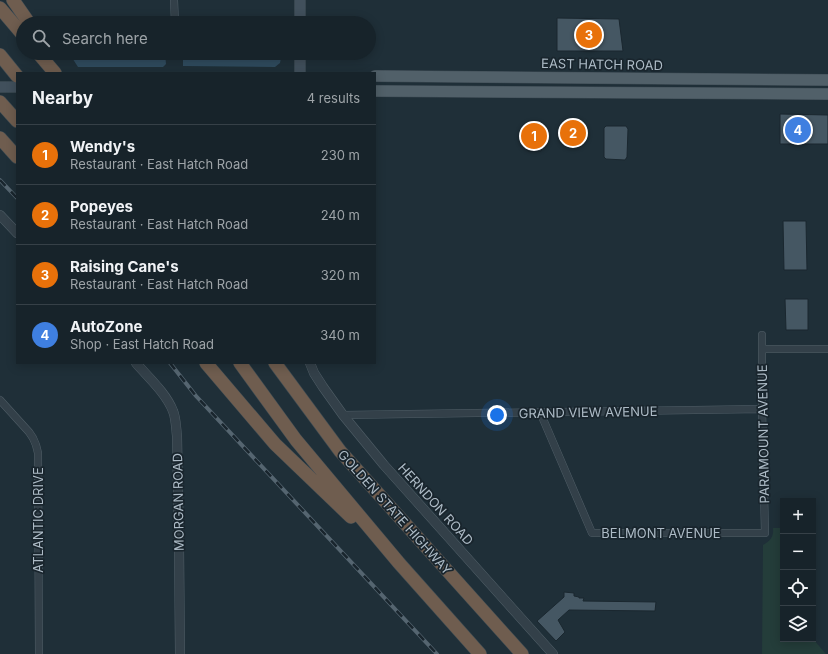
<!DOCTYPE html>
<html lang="en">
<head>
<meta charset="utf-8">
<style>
	:root { --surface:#17232a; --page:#202b32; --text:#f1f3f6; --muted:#9ea4a8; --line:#364047; --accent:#8bbbb9 }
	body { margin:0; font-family:Inter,sans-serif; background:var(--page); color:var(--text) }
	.controls { position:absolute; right:12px; bottom:12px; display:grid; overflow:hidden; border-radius:0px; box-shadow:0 2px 10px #0003 }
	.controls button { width:36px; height:36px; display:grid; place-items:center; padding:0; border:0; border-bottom:1px solid var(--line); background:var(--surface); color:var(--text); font:20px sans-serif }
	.you { position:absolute; left:497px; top:415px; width:14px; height:14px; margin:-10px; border:3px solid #fff; border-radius:50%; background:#1a73e8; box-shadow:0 0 0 6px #1a73e833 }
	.badge { display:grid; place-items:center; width:26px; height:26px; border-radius:50%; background:var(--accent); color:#fff; font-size:13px; font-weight:700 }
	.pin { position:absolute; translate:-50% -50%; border:2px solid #fff; box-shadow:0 1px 4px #0006 }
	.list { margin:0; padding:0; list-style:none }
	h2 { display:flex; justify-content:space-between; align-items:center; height:52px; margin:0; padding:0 16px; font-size:17px }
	h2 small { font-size:13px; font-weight:400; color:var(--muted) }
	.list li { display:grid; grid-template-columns:26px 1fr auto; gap:12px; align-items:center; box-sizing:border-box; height:60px; padding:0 16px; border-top:1px solid var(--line) }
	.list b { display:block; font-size:15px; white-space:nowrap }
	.list p { margin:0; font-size:13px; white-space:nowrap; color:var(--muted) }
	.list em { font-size:13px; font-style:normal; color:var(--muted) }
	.icon { flex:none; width:22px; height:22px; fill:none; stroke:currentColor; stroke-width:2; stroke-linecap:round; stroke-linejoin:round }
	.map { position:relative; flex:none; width:828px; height:654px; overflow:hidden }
	.search { position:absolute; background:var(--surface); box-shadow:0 2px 10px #0003; left:16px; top:16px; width:360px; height:44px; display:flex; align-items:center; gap:10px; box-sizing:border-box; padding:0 14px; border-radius:22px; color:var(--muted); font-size:15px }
	.panel { position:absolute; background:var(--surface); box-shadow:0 2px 10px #0003; left:16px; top:72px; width:360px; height:292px; border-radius:0px }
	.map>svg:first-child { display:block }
	.green { fill:#243d3a }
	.water { fill:#304c5f }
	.building { fill:#455763; stroke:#1a272f }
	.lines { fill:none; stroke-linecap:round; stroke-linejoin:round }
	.minor-casing { stroke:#505e67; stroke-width:8 }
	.tertiary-casing { stroke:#505e67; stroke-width:10 }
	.secondary-casing { stroke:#505e67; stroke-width:11 }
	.primary-casing { stroke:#3f4c55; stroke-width:12 }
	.motorway-casing { stroke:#3d4b53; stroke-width:14 }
	.minor { stroke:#334049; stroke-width:7 }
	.tertiary { stroke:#334049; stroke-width:9 }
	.secondary { stroke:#41505c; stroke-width:10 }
	.primary { stroke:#516069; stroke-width:11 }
	.motorway { stroke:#6f5d4f; stroke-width:13 }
	.rail-casing { stroke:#556570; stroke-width:4 }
	.rail { stroke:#19252d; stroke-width:2.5; stroke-dasharray:8; stroke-linecap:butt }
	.labels { text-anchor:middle; stroke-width:3.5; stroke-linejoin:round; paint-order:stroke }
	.street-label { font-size:13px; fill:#adbbc6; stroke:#19252d }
</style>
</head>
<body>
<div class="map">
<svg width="828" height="654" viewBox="0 0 828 654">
	<rect width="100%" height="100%" fill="#1f2f38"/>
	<path class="green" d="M773 528H783V639H813L826 654H762L763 545C770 541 774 537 773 528Z"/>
	<path class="water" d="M69 53H165L166 64 163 67H78Z
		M183 53H282L280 63 275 67 183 66Z"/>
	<path class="building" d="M557 18 619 19 623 51H557Z
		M780 114 828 115V144H780Z
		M528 121H541V151H528Z
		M565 122H579V145H565Z
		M606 126H626L628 129 627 157 625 160 606 159 604 157V128Z
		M783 221H806L807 270H784Z
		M785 299H808V330H786Z
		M564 592 574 593V596L579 597V598H584L583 601 656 602 655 611 569 610 558 620 565 632 556 641 537 621 564 597Z"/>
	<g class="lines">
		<g class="minor-casing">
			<path id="minor" d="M174 0 175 23
				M175 53V56
				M762 349H828
				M0 400 29 432 33 438 36 445 38 453 39 654
				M540 412 592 533H765L762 409V335
				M343 415 762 409"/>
		</g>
		<g class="tertiary-casing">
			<path id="tertiary" d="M0 215 17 233
				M136 363C148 377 166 393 173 411 176 418 176 428 177 436L179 545 180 654
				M310 363 314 373 323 387 343 415 384 465 553 654"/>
		</g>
		<g class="secondary-casing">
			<path id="secondary" d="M300 0V23
				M300 53V73
				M0 87H17"/>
		</g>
		<g class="primary-casing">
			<path id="primary" d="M375 76 828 80
				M375 91 828 94"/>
		</g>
		<g class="motorway-casing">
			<path id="motorway" d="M13 0 29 23
				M0 8 23 35
				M38 53 55 73
				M0 55 17 76
				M0 102 17 121
				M0 138 17 157
				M206 363 275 444 351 517
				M240 363 296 440 399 563 480 654
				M275 363 340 451 522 654"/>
		</g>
		<use href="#minor" class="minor"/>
		<use href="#tertiary" class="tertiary"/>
		<use href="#secondary" class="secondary"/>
		<use href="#primary" class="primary"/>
		<use href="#motorway" class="motorway"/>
		<g class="rail-casing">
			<path id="rail" d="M0 180 17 198
				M170 363 196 396 437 654"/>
		</g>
		<use href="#rail" class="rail"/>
	</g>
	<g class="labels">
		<g class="street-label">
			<text transform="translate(602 64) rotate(1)" y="5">EAST HATCH ROAD</text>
			<text transform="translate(588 412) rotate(-1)" y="5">GRAND VIEW AVENUE</text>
			<text transform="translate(763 434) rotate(-91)" y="5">PARAMOUNT AVENUE</text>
			<text transform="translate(178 502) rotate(-91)" y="5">MORGAN ROAD</text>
			<text transform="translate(436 504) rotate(48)" y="5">HERNDON ROAD</text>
			<text transform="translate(395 512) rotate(48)" y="5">GOLDEN STATE HIGHWAY</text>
			<text transform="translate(38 520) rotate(-90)" y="5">ATLANTIC DRIVE</text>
			<text x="661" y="538">BELMONT AVENUE</text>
		</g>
	</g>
</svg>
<div class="controls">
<button>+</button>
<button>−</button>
<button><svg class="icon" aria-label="locate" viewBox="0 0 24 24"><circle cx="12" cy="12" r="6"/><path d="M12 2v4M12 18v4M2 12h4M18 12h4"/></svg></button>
<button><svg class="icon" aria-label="layers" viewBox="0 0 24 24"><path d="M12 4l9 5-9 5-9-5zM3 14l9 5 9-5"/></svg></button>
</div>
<div class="you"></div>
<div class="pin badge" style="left:534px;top:136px;background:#e8710a">1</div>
<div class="pin badge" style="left:573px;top:133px;background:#e8710a">2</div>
<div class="pin badge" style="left:589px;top:35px;background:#e8710a">3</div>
<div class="pin badge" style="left:798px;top:130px;background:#3f7fe0">4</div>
<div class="search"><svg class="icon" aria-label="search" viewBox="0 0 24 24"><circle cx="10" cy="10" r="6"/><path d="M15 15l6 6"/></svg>Search here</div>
<section class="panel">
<h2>Nearby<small>4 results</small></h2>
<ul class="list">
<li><span class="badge" style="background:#e8710a">1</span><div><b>Wendy's</b><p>Restaurant · East Hatch Road</p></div><em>230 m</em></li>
<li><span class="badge" style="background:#e8710a">2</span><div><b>Popeyes</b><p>Restaurant · East Hatch Road</p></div><em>240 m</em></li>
<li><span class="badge" style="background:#e8710a">3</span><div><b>Raising Cane's</b><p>Restaurant · East Hatch Road</p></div><em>320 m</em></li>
<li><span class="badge" style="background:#3f7fe0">4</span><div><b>AutoZone</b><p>Shop · East Hatch Road</p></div><em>340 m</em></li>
</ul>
</section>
</div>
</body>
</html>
